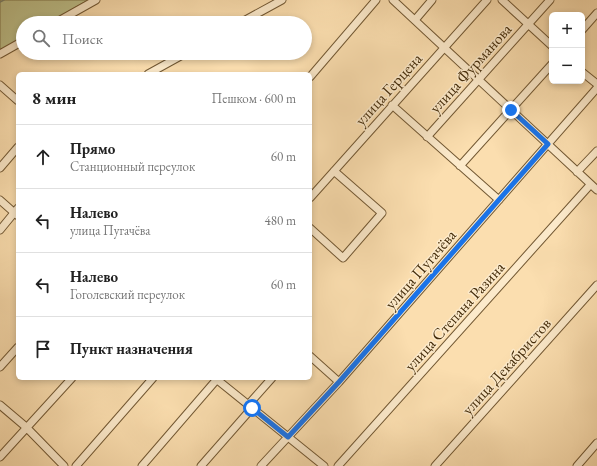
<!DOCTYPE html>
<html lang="ru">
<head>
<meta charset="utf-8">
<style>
	:root { --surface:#fff; --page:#f6f6f6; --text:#222; --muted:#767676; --line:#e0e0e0 }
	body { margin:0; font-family:"EB Garamond",serif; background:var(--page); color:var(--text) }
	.controls { position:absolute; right:12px; top:12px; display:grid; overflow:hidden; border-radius:6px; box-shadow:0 2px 6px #0003 }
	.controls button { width:36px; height:36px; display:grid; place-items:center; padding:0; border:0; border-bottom:1px solid var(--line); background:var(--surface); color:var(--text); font:20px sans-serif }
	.stop { position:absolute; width:12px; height:12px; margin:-9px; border:3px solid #1a73e8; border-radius:50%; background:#fff }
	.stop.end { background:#1a73e8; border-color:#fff; box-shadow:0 1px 4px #0008 }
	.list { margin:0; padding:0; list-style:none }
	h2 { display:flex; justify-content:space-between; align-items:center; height:52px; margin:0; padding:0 16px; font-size:17px }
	h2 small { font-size:13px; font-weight:400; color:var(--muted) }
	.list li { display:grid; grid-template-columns:26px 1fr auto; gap:12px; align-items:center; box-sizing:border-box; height:64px; padding:0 16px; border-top:1px solid var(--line) }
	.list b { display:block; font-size:15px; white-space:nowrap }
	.list p { margin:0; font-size:13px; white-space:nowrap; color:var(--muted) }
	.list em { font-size:13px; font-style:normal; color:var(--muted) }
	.icon { flex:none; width:22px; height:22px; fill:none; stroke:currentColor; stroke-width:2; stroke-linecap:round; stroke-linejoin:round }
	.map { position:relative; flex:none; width:597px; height:466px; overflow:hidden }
	.search { position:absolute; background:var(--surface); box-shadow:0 2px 6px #0003; left:16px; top:16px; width:296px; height:44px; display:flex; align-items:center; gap:10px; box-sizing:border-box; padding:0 14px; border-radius:22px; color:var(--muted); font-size:15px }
	.panel { position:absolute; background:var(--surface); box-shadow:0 2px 6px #0003; left:16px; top:72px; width:296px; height:308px; border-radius:6px }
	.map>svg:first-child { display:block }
	.green { fill:#bec18b; stroke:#81764a }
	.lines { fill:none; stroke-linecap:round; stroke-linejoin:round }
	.stream { stroke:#7b826c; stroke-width:1.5 }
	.minor-casing { stroke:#725833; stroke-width:9 }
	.minor { stroke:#fceacb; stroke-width:7 }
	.route { stroke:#1a73e8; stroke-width:5 }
	.labels { text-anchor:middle; stroke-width:3; stroke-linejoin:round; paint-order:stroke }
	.street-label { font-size:16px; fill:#442c0a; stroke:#fceacb }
</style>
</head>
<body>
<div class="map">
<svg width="597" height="466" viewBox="0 0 597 466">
	<rect width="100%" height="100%" fill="#fbdeaf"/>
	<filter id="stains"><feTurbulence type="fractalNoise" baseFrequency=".005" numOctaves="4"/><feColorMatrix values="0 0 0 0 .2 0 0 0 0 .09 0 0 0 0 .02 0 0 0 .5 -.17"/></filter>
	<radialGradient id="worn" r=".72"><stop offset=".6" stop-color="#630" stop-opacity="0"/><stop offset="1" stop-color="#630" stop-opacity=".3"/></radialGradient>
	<path class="green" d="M0 0H88L48 23H23V37L0 51Z"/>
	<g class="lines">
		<path class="stream" d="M0 2 4 0"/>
		<g class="minor-casing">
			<path id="minor" d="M393 0 597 190
				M502 0 552 46
				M415 20 432 0
				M55 23 96 0
				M240 23 282 0
				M582 30 597 13
				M0 54 23 41
				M582 72 597 84
				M148 74 186 53
				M310 77 376 0
				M0 85 18 101
				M392 105 499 200
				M427 137 550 0
				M460 166 552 64
				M0 168 18 147
				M577 172 597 151
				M310 198 487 0
				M0 200 18 216
				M310 228 343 258 382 213 334 171
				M0 230 18 208
				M310 356 339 382
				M0 367 18 347
				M215 378 324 466
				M0 405 26 427 64 466
				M248 405 272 378
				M0 457 72 378
				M76 466 153 378
				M142 466 218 378
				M201 466 252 408
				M261 466 339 382 597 88
				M338 466 590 185
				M435 466 597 285
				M577 466 597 443"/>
		</g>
		<use href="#minor" class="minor"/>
	</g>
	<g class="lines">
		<path class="route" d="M252 408 288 437 339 382 548 144 511 110"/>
	</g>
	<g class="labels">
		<g class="street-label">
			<text transform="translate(470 68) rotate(-48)" y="6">улица Фурманова</text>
			<text transform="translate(388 89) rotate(-48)" y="6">улица Герцена</text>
			<text transform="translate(420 269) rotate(-49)" y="6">улица Пугачёва</text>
			<text transform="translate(454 316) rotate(-48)" y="6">улица Степана Разина</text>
			<text transform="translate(506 366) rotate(-48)" y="6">улица Декабристов</text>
		</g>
	</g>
	<rect width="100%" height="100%" filter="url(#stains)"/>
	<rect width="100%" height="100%" fill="url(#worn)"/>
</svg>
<div class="controls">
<button>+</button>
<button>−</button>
</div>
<div class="stop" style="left:252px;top:408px"></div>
<div class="stop end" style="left:511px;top:110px"></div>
<div class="search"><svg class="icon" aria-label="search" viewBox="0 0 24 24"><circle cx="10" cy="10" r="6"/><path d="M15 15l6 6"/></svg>Поиск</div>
<section class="panel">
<h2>8 мин<small>Пешком · 600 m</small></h2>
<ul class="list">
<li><svg class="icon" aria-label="ahead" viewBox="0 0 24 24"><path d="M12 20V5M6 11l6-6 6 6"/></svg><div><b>Прямо</b><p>Станционный переулок</p></div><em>60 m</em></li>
<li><svg class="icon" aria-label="left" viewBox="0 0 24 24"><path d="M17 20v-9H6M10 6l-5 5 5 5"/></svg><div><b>Налево</b><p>улица Пугачёва</p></div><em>480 m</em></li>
<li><svg class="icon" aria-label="left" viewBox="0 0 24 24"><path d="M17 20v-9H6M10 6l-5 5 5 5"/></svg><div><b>Налево</b><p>Гоголевский переулок</p></div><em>60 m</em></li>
<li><svg class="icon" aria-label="arrive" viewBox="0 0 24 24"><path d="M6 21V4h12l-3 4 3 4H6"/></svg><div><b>Пункт назначения</b></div></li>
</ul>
</section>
</div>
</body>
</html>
